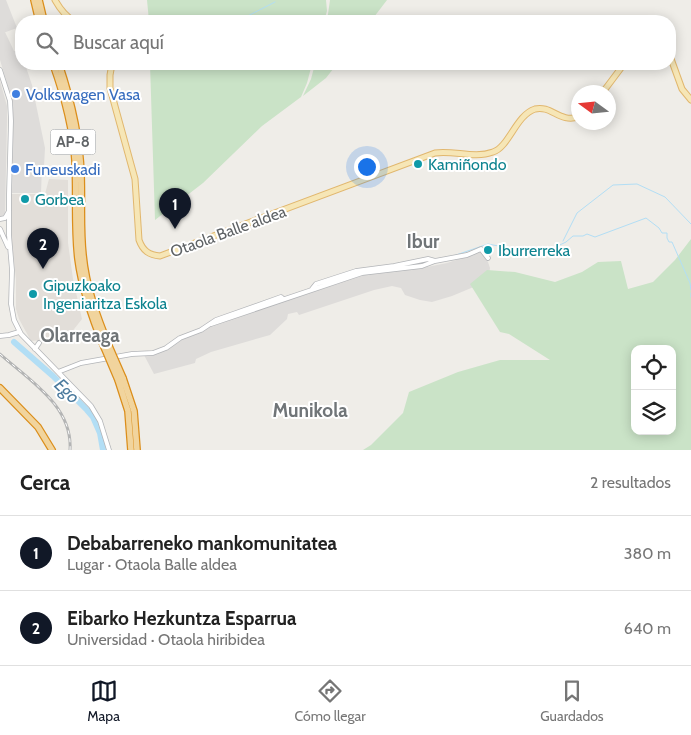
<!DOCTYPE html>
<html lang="es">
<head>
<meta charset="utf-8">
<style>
	:root { --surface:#fff; --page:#f2f2f2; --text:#222; --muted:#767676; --line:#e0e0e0; --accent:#111827 }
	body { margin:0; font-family:Cabin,sans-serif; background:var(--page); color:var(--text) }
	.controls { position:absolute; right:15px; bottom:15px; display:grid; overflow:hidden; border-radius:10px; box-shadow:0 2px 12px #0003 }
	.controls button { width:45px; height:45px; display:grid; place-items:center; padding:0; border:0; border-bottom:1px solid var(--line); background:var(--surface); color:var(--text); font:25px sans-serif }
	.compass { position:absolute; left:571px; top:85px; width:45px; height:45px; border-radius:50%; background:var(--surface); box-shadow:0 2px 12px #0003; rotate:285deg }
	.you { position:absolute; left:366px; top:166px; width:18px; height:18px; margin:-12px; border:4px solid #fff; border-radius:50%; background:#1a73e8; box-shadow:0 0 0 8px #1a73e833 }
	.badge { display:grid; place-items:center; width:32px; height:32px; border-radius:50%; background:var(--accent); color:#fff; font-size:16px; font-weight:700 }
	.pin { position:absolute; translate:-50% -41px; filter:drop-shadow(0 1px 2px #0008) }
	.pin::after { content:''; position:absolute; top:26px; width:18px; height:15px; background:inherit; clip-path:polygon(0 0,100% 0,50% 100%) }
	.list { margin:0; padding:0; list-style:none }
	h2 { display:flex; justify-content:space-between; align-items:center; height:65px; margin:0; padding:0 20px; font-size:21px }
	h2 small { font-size:16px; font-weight:400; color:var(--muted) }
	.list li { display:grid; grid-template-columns:32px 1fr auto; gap:15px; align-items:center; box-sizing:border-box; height:75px; padding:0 20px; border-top:1px solid var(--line) }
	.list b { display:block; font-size:19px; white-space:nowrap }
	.list p { margin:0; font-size:16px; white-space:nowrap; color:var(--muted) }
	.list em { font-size:16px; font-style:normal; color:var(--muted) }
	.icon { flex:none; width:28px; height:28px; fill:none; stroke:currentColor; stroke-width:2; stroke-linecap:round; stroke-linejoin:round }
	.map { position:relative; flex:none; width:691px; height:450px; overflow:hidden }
	.search { position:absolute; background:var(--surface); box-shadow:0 2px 12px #0003; left:15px; right:15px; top:15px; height:55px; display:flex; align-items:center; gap:12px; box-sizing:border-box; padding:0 18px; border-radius:20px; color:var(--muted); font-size:19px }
	.sheet { height:215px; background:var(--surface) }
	nav { display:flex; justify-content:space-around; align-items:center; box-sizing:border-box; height:70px; border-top:1px solid var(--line); background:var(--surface); font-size:14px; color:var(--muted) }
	nav a { display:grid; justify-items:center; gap:2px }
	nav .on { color:var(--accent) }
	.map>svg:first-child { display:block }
	.industrial { fill:#dedcda }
	.education { fill:#e2ded9 }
	.green { fill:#cae3c7; fill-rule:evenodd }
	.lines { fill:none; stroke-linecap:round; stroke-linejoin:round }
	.stream { stroke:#b2def5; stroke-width:1 }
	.river { stroke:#b2def5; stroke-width:6 }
	.minor-casing { stroke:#b3b5b8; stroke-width:5.5 }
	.major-casing { stroke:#e1b76e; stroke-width:7 }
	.highway-casing { stroke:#db8e1b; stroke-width:8 }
	.minor { stroke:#fff; stroke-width:4 }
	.major { stroke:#f6e6b6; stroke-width:5 }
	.highway { stroke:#f1d49d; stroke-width:5.5 }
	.rail-casing { stroke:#b3b4b4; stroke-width:3 }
	.rail { stroke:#fff; stroke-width:1; stroke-dasharray:4; stroke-linecap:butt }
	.highway-bridge-casing { stroke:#db8e1b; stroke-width:8; stroke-linecap:butt }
	.highway-bridge { stroke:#f1d49d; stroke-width:5.5 }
	.shop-dot { fill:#3f7fe0; stroke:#fff; stroke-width:2 }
	.culture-dot { fill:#0f9aa8; stroke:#fff; stroke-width:2 }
	.labels { text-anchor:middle; stroke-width:4; stroke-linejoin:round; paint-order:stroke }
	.shield { fill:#fff; stroke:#8f9294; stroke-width:1 }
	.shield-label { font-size:15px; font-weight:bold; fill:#5f6366 }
	.shop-label { font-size:16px; fill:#366cbe; stroke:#fff; text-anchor:start }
	.culture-label { font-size:16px; fill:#0d838f; stroke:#fff; text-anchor:start }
	.street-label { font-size:16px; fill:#5f6366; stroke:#fff }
	.water-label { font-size:18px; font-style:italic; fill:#4c7b9e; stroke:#fff }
	.quarter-label { font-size:19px; font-weight:bold; fill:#707578; stroke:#fff }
</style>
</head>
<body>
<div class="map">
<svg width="691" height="450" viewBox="0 0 691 450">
	<rect width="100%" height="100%" fill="#efede8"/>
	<path class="industrial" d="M0 0H6L17 28 3 33 5 32 14 51 20 50 21 64H25L32 85 45 148 44 166H42L41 193H12L13 103 0 60Z
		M0 81 7 106V122L5 214 0 218Z
		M480 252 488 262 490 268 488 281 452 296 432 302 420 300 405 295 401 288 392 286 374 290 299 315 297 312 288 314 287 319 270 335 211 352 196 359 195 363 154 374 144 355 153 354 180 338 230 319 362 273 422 268 447 263Z"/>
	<path class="education" d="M49 179 68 180V243L73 279 82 319 67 338 31 341 19 319 16 309V279L10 227V194H45Z"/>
	<path class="green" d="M147 0H326L327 11 324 21H149Z
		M330 0H387L371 21H327Z
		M150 64H312L307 83 301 97 262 126 203 183 155 220Z
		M315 64H337L326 78 303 96 311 79Z
		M691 239V450H363L371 445 403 413 409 392 458 372 500 360H550L509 334 500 332 470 284 487 270 515 272 555 282 582 272 598 262 621 261 628 289 653 282 675 260ZM635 349H672V431H635Z"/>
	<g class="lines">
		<path class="stream" d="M238 21 275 2
			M563 241 577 213 613 185 637 184 665 197 691 224
			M456 255 488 244 519 250 545 252 566 242 573 236H583L587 234 595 237 646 218 659 228 662 233H667V238L669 242H672L690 283 691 290
			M691 293V297"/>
		<path class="river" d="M14 342 53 376 87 410 93 417 100 433 103 450"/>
		<g class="minor-casing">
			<path id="minor" d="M0 70 10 101 11 121 9 194V235L12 270 11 304 14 320 21 334 91 406 100 421 109 450
				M0 219 5 218 9 211
				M0 229 8 247
				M312 289 316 284 356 271 394 266 428 259 435 261
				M211 324 362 273 422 266 435 261 467 255 481 249 488 258
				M0 336 9 335 19 332
				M35 349 39 343
				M58 372 81 363 132 354 153 353 166 348 180 338 201 330 216 320 281 297 283 299"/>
		</g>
		<g class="major-casing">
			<path id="major" d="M55 0C60 9 65 16 74 21
				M670 56 682 89 691 100
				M112 64 110 75V88L135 179 139 240C143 251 149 255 160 256L435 153C454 150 474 159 493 152 509 147 516 115 535 109 551 105 560 123 578 117
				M603 92 624 64"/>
		</g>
		<g class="highway-casing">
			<path id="highway" d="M34 0 39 21
				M39 0 44 21
				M53 64C64 95 73 127 75 160 77 193 74 226 78 259 82 290 92 318 104 347
				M59 64C71 100 80 136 81 175 82 202 80 228 83 255 86 287 97 317 109 346
				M123 378 134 411 137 450
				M118 380 128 411 131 450
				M0 388 38 427 52 450"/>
		</g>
		<use href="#minor" class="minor"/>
		<use href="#major" class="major"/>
		<use href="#highway" class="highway"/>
		<g class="rail-casing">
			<path id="rail" d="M0 354C29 380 73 406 70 450"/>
		</g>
		<use href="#rail" class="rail"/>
		<g class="highway-bridge-casing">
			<path id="highway-bridge" d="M109 346 123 378
				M104 347 118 380"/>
		</g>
		<use href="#highway-bridge" class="highway-bridge"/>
	</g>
	<g class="shop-dot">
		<circle cx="16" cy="94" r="5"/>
		<circle cx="15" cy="169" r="5"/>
	</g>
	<g class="culture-dot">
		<circle cx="418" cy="164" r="5"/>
		<circle cx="25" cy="199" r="5"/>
		<circle cx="488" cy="250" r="5"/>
		<circle cx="33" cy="294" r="5"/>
	</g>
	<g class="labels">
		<rect class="shield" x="50.5" y="129.5" width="45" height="25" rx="4"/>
		<g class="shield-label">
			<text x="73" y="147">AP-8</text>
		</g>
		<g class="shop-label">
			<text x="26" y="100">Volkswagen Vasa</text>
			<text x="25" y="175">Funeuskadi</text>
		</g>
		<g class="culture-label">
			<text x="428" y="170">Kamiñondo</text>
			<text x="35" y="205">Gorbea</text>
			<text x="498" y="256">Iburrerreka</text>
			<text x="43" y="291">Gipuzkoako<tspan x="43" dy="18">Ingeniaritza Eskola</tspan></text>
		</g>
		<g class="street-label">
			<text transform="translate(228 231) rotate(-20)" y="6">Otaola Balle aldea</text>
		</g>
		<g class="water-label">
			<text transform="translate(67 391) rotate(43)" y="6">Ego</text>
		</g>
		<g class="quarter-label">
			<text x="423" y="248">Ibur</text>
			<text x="80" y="342">Olarreaga</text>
			<text x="310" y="417">Munikola</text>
		</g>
	</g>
</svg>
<div class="controls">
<button><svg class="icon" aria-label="locate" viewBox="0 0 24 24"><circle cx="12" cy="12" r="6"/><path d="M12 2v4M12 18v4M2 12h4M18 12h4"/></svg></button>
<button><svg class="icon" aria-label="layers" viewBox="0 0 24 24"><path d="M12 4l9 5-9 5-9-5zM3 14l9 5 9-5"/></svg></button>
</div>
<svg class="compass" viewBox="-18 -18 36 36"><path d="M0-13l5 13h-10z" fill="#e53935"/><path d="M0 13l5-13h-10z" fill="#767676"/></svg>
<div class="you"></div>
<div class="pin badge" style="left:175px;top:229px">1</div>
<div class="pin badge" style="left:43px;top:269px">2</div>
<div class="search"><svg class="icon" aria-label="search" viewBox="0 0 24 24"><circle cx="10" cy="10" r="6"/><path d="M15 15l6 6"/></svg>Buscar aquí</div>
</div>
<section class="sheet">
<h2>Cerca<small>2 resultados</small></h2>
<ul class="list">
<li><span class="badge">1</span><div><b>Debabarreneko mankomunitatea</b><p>Lugar · Otaola Balle aldea</p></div><em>380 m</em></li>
<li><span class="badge">2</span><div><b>Eibarko Hezkuntza Esparrua</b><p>Universidad · Otaola hiribidea</p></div><em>640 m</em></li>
</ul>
</section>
<nav>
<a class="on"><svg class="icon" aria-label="map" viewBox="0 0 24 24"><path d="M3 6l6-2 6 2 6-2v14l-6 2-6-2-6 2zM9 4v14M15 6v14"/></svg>Mapa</a>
<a><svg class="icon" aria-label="directions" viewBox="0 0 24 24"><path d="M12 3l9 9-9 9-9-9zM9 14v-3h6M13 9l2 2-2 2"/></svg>Cómo llegar</a>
<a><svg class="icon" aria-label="saved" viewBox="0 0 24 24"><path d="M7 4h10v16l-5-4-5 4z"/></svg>Guardados</a>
</nav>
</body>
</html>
